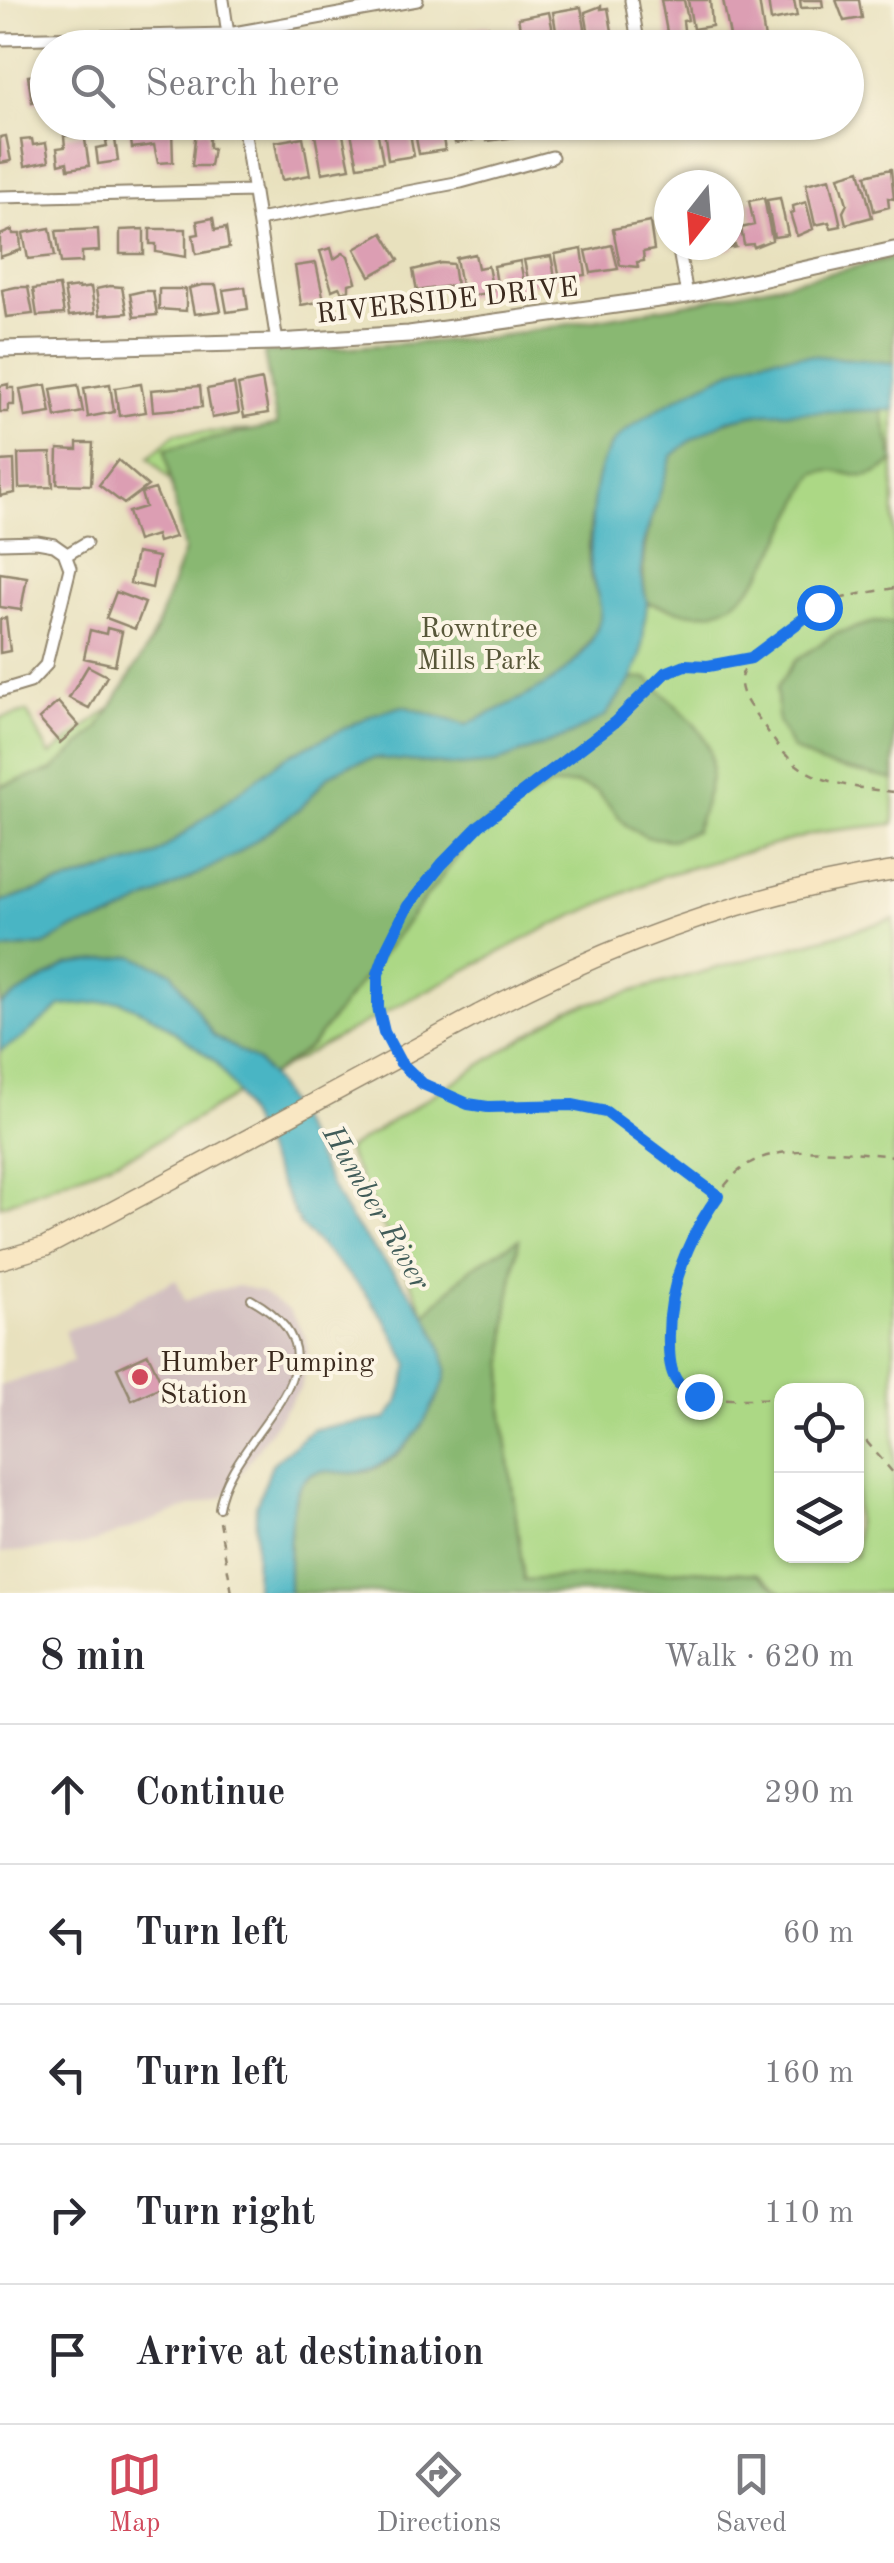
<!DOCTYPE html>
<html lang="en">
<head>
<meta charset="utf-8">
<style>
	:root { --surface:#fff; --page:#f7f7f7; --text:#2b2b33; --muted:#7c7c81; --line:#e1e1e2; --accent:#d1495b }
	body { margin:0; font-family:"Old Standard TT",serif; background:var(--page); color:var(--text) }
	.controls { position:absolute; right:30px; bottom:30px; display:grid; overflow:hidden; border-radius:20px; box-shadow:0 2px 8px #0004 }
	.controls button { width:90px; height:90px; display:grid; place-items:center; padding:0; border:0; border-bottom:2px solid var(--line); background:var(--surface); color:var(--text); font:50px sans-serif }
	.compass { position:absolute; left:654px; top:170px; width:90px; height:90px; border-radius:50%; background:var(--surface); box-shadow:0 2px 8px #0004; rotate:197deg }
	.stop { position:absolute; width:30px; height:30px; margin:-22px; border:8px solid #1a73e8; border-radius:50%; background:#fff }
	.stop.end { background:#1a73e8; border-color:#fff; box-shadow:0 2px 10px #0008 }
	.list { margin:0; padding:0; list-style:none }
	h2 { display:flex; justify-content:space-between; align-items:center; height:130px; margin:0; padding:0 40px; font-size:42px }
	h2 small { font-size:32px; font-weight:400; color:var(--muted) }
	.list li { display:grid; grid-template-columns:65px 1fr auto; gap:30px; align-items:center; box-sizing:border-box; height:140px; padding:0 40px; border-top:2px solid var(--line) }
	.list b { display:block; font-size:38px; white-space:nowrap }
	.list em { font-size:32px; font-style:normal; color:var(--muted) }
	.icon { flex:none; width:55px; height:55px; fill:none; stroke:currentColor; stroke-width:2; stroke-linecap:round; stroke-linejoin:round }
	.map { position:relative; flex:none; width:894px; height:1593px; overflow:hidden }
	.search { position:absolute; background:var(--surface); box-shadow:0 2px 8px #0004; left:30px; right:30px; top:30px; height:110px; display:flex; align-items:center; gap:25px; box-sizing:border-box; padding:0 35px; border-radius:55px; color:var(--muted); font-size:38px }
	.sheet { height:830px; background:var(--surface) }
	nav { display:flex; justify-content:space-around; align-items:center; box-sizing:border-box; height:140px; border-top:2px solid var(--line); background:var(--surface); font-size:28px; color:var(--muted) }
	nav a { display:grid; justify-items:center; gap:5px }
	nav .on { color:var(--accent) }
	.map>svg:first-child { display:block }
	.industrial { fill:#d2bfc0 }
	.green { fill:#acd885; stroke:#748152; stroke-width:2.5; fill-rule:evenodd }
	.forest { fill:#89b872; stroke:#627148; stroke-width:2.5 }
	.water { fill:#48b5c4; stroke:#427071; stroke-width:2.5 }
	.building { fill:#dc9eb3 }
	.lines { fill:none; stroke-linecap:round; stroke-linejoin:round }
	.service-casing { stroke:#92866e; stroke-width:10 }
	.minor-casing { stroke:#92866e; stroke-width:15 }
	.tertiary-casing { stroke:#92866e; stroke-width:19 }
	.secondary-casing { stroke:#92866e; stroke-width:21 }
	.path { stroke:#92866e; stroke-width:2.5; stroke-dasharray:8 8; stroke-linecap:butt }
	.service { stroke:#fff; stroke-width:6 }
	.minor { stroke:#fff; stroke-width:11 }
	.tertiary { stroke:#fff; stroke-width:15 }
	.secondary { stroke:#f9e7c3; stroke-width:18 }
	.secondary-bridge-casing { stroke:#92866e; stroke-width:21; stroke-linecap:butt }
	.secondary-bridge { stroke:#f9e7c3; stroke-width:18 }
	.route { stroke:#1a73e8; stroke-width:12 }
	.poi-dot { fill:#d1495b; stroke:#fcf5e5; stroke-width:4 }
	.labels { text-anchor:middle; stroke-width:8; stroke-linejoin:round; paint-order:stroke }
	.street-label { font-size:28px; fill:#3b2a1e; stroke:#fcf5e5 }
	.park-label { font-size:28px; fill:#575638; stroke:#fcf5e5 }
	.poi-label { font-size:28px; fill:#3b2a1e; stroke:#fcf5e5; text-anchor:start }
	.water-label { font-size:30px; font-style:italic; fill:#405b58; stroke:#fcf5e5 }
</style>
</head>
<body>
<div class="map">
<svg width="894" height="1593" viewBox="0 0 894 1593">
	<rect width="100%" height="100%" fill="#fcf5e5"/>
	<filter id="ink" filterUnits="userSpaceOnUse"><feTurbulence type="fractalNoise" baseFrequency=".01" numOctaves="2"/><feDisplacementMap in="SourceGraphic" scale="20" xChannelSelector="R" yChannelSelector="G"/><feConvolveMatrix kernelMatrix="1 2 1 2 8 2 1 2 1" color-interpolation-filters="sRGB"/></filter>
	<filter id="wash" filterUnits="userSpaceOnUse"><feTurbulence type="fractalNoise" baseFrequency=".0048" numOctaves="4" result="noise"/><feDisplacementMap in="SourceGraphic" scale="40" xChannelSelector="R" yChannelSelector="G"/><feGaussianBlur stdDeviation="2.25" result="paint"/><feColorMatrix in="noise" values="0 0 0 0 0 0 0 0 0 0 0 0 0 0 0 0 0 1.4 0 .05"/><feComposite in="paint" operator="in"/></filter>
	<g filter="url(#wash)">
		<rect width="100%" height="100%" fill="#e8e1be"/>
		<path class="industrial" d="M176 1279 185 1301 211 1291 239 1286 260 1291 289 1310 306 1338 308 1364 300 1388 224 1497 188 1507 84 1546 0 1553V1386L73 1362 64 1330 89 1323Z"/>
		<path class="green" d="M894 255V824L820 832 665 875 544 929 316 1049 138 1152 0 1206V718L27 712 50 755 127 695 191 547 186 498 149 457 176 433 287 429 700 315Z
			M894 919V1593H783L758 1574 687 1570 524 1581 502 1407 508 1305 519 1240 471 1268 426 1314 346 1150 569 1009ZM782 1390H856V1556H782Z"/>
		<path class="forest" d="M894 259V363H872L611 444C596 476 585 537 590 573 591 583 598 592 601 602 607 626 575 665 556 679 530 698 495 710 466 725L403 706 154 856 0 902V786L53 770 98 729 152 640 184 551 165 449 277 425 264 353 490 338 697 302Z
			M881 408 894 461C858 493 851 464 816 473 786 516 763 619 693 613 678 612 662 606 647 603 639 564 644 542 656 505 661 490 664 465 674 454 720 401 818 410 881 408Z
			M874 622 894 623V780L822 764 792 749 778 721 777 688 795 661 835 634Z
			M647 678C710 739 729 742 695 831L671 840 646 837 626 825 597 791 576 784 549 786 478 830 312 1045 270 1076 258 1062 213 1035 172 972 67 965 0 1005V950L44 945 72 929 112 918 302 807 328 776 349 765 376 758 461 766 605 716 632 679Z
			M519 1239 508 1305 502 1407 524 1580 686 1570 758 1574 783 1593H289C289 1568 287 1496 305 1480 322 1464 336 1475 356 1473 410 1468 430 1408 446 1366L426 1314 471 1268Z"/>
		<path class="water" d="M807 355 894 363V410L763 413 728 420 691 440 672 456 644 541 641 574 647 603 641 656 632 679 605 716 570 735 495 763 461 766 376 758 349 765 328 776 302 807 237 854 112 918 72 929 44 945 0 950V902L154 856 285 757 374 714 403 706 466 725C511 702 573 682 595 633 610 602 589 589 590 560 592 524 590 478 610 447 627 420 729 369 761 359 775 355 793 356 807 355Z
			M133 956 172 972 213 1035 258 1062 270 1076C301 1120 320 1170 348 1215 381 1266 435 1303 446 1367 448 1381 437 1397 431 1409 417 1438 392 1465 360 1472 339 1477 320 1462 303 1481 287 1498 289 1569 289 1593L255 1592 256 1506 272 1464 313 1429 386 1419 398 1403 409 1365 386 1321 364 1291 300 1225 234 1088 216 1062 156 1018 120 1001 61 1006 22 1038 0 1051V1005L67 965Z"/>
		<g id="blocks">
			<path class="building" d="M661 0H684L688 20 683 21 686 46 670 48Z
				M688 0H710L712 26 693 29Z
				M723 0H759L766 46 732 47Z
				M768 0H794L797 16 771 21Z
				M800 0H822L823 7 801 8Z
				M836 0H859L862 18 844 21Z
				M601 6V9L608 8 613 37 590 41 585 12Z
				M581 7 588 45 569 48 566 30 556 31 553 12Z
				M549 12 556 46 524 48 518 18Z
				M488 26 490 38 497 36 499 48H463L462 44 469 42 470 29Z
				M456 33 458 48H432L430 36Z
				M425 38 426 48H400L399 41Z
				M392 40 393 48H368L367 44Z
				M48 73V99L32 102 28 76Z
				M383 122H408L414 156 388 160Z
				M413 122H440L445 150 419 154Z
				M443 122H472L475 140 455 143 452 128 444 129Z
				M484 122H520L523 136 487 141Z
				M530 122H559L560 129 532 134Z
				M589 122H620V124L591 130Z
				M137 123V129L145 128 146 132 172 130 173 162 158 163 154 145 132 148 129 124Z
				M376 124 383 162 358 166 350 128Z
				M196 130H209V148H213L210 166H192Z
				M342 130 350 168 322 173 315 135Z
				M84 133 89 166 68 169 67 162 59 164 57 148 65 147 64 136Z
				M6 136 11 161 0 163V137Z
				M303 137 310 175 282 180 275 142Z
				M32 139 33 145 46 143 49 161 25 166 21 140Z
				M115 139 118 161 98 164 96 148 107 146 106 141Z
				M891 169 894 199 888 198 889 207 874 211 866 175Z
				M860 170 872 217 846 224 843 212 847 204 839 176Z
				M830 178 841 226 831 228 829 222 815 225 806 184Z
				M764 198 772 240 754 247 753 244 744 245 741 228 754 225 749 201Z
				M780 198 788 235 774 237 767 200Z
				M806 202 813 229 797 236 790 213 794 212 793 206Z
				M213 218 215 230 226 228 229 248 196 254 193 235 199 234 197 221Z
				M650 222 654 250 643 252 644 261 637 262 638 267 620 265 613 229Z
				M50 228 55 256 28 259 23 233Z
				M98 229 99 251 82 252V262L61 263 56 231Z
				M144 229V254H120V230Z
				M150 229H186V257L156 252V244H150Z
				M12 230 13 234H20L21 250 0 257V235Z
				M383 233 399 260 370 276 355 249Z
				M612 245 618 269 591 273 586 251Z
				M704 245H735L736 247 706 253Z
				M331 248 334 259 343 253 348 256 356 282 349 284V290L342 292 339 287 332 290 320 251Z
				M582 249 586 275 560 278 555 254Z
				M475 254 478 268 488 266 493 292 463 297 456 258Z
				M551 256 556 282 529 284 524 260Z
				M520 261 525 287 498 290 494 266Z
				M316 263 324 301 301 305 295 266Z
				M441 263 453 264 456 285 417 291 413 270Z
				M203 285H216L221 311 194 314 189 288Z
				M59 286 64 314 37 316 33 289Z
				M110 286 122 287 127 313 100 315 96 289Z
				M16 287H28L33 314 6 317 2 290Z
				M79 287V289L91 287 95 313 69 316 64 289Z
				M245 287 248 309 227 312 223 290Z
				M159 289H186V311L159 309Z
				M143 291H153L157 315 134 317 130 294Z
				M262 380 268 413 244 417 238 385Z
				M8 384V388H14V405H8V412H0V386Z
				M110 384 114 412 88 417 84 388Z
				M141 384 146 412 119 416 115 388Z
				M234 384 239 413 212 418 207 389Z
				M46 385 51 413 25 417 20 389Z
				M78 385 83 412 56 417 51 389Z
				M200 386 202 407 153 411 151 390Z
				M77 443H93L91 485 57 484 58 449 77 450Z
				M51 453 53 487 19 488 18 454Z
				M14 460 15 493 0 496V461Z
				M118 460 148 486 124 504 99 485Z
				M155 489 175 537 158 542 156 535 137 541 128 512 145 507 141 493Z
				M136 553 158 557 152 588 130 583Z
				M0 573 27 577 21 610 0 607Z
				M116 592 145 603 135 629 106 618Z
				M6 618 10 651 0 653V619Z
				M107 628 122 632 115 665 84 658 90 630 106 634Z
				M88 666 107 676 89 708 69 698Z
				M58 702 79 726 60 743 39 719Z
				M148 1354 163 1386 132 1400 117 1368Z"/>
		</g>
	</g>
	<g filter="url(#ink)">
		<use href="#blocks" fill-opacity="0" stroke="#92866e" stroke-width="2.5"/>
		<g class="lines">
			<g class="service-casing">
				<path id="service" d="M219 1508C229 1433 364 1363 251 1299"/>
			</g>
			<g class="minor-casing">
				<path id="minor" d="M223 0 230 48
					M631 0 639 48
					M0 39 228 34 417 0
					M243 122 277 342
					M0 197 254 191
					M258 220 461 182 552 157
					M678 245 687 295
					M0 543 37 542 54 545 64 552 70 568 46 665 30 682 0 691
					M66 555 86 543"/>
			</g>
			<g class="tertiary-casing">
				<path id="tertiary" d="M0 349 277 342 409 334 687 295 894 250"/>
			</g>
			<g class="secondary-casing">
				<path id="secondary" d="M479 1014C610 944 747 893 894 871
					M0 1260 45 1247 188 1171"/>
			</g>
			<path class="path" d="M894 588C874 592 852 594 834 601 811 610 745 653 741 678 739 693 751 708 759 719 768 731 776 745 787 756 812 784 859 788 894 792
				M390 1043C351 964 422 877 479 826 502 805 530 791 553 772 573 755 592 739 613 724 633 708 646 682 668 671 684 664 731 661 751 659
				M409 1070 423 1084 468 1104 487 1107 571 1105 606 1112 718 1196
				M782 1399C754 1397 696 1406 678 1383 641 1335 702 1189 750 1163 785 1143 854 1152 894 1156
				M856 1429 894 1474
				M219 1521 232 1593"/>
			<use href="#service" class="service"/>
			<use href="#minor" class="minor"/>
			<use href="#tertiary" class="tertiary"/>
			<use href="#secondary" class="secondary"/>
			<g class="secondary-bridge-casing">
				<path id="secondary-bridge" d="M188 1171 479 1014"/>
			</g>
			<use href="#secondary-bridge" class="secondary-bridge"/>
		</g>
	</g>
	<g class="lines" filter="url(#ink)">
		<path class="route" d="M699 1396C694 1393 683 1389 679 1384 670 1374 669 1357 669 1345 667 1289 686 1241 718 1196L606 1112 572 1105 488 1107 468 1104 423 1084 400 1062 384 1032 378 1007V974L387 948 408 906 442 864 480 825 615 722 665 673 685 665 708 666 751 658 819 607"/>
	</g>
	<circle class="poi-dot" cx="140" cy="1377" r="10"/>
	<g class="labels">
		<g class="street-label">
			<text transform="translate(447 299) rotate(-6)" y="10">RIVERSIDE DRIVE</text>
		</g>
		<g class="park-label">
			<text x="479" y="637">Rowntree<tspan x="479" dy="32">Mills Park</tspan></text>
		</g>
		<g class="poi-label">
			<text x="160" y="1371">Humber Pumping<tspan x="160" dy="32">Station</tspan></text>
		</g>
		<g class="water-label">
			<text transform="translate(377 1207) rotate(60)" y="10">Humber River</text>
		</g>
	</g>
</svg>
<div class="controls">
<button><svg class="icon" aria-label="locate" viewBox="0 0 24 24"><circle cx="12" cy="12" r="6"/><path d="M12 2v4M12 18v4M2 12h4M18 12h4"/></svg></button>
<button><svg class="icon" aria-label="layers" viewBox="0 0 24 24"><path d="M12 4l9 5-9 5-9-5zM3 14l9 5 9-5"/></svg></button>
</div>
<svg class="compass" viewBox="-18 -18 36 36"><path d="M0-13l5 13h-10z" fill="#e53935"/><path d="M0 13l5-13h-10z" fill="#7c7c81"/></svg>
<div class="stop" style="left:819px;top:607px"></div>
<div class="stop end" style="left:699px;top:1396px"></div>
<div class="search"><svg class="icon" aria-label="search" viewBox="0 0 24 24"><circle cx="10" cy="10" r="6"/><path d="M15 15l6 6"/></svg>Search here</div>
</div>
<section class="sheet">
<h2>8 min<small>Walk · 620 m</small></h2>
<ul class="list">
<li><svg class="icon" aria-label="ahead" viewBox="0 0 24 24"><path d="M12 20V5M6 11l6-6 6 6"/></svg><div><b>Continue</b></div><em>290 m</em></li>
<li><svg class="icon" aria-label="left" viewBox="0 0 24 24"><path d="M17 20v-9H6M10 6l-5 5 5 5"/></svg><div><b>Turn left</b></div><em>60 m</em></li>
<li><svg class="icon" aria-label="left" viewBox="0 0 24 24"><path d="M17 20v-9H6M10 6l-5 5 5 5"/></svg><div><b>Turn left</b></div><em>160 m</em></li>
<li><svg class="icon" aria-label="right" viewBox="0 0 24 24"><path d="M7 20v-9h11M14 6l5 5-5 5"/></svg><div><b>Turn right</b></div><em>110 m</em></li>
<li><svg class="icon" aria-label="arrive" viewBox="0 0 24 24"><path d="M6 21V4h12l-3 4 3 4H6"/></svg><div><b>Arrive at destination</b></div></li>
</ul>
</section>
<nav>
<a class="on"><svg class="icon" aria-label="map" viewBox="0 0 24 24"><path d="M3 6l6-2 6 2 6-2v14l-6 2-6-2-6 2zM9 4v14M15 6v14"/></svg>Map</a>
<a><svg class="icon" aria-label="directions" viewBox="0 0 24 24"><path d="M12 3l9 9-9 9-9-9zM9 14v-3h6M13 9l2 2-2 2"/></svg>Directions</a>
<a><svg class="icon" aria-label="saved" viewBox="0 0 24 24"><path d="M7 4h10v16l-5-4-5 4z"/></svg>Saved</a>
</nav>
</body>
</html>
